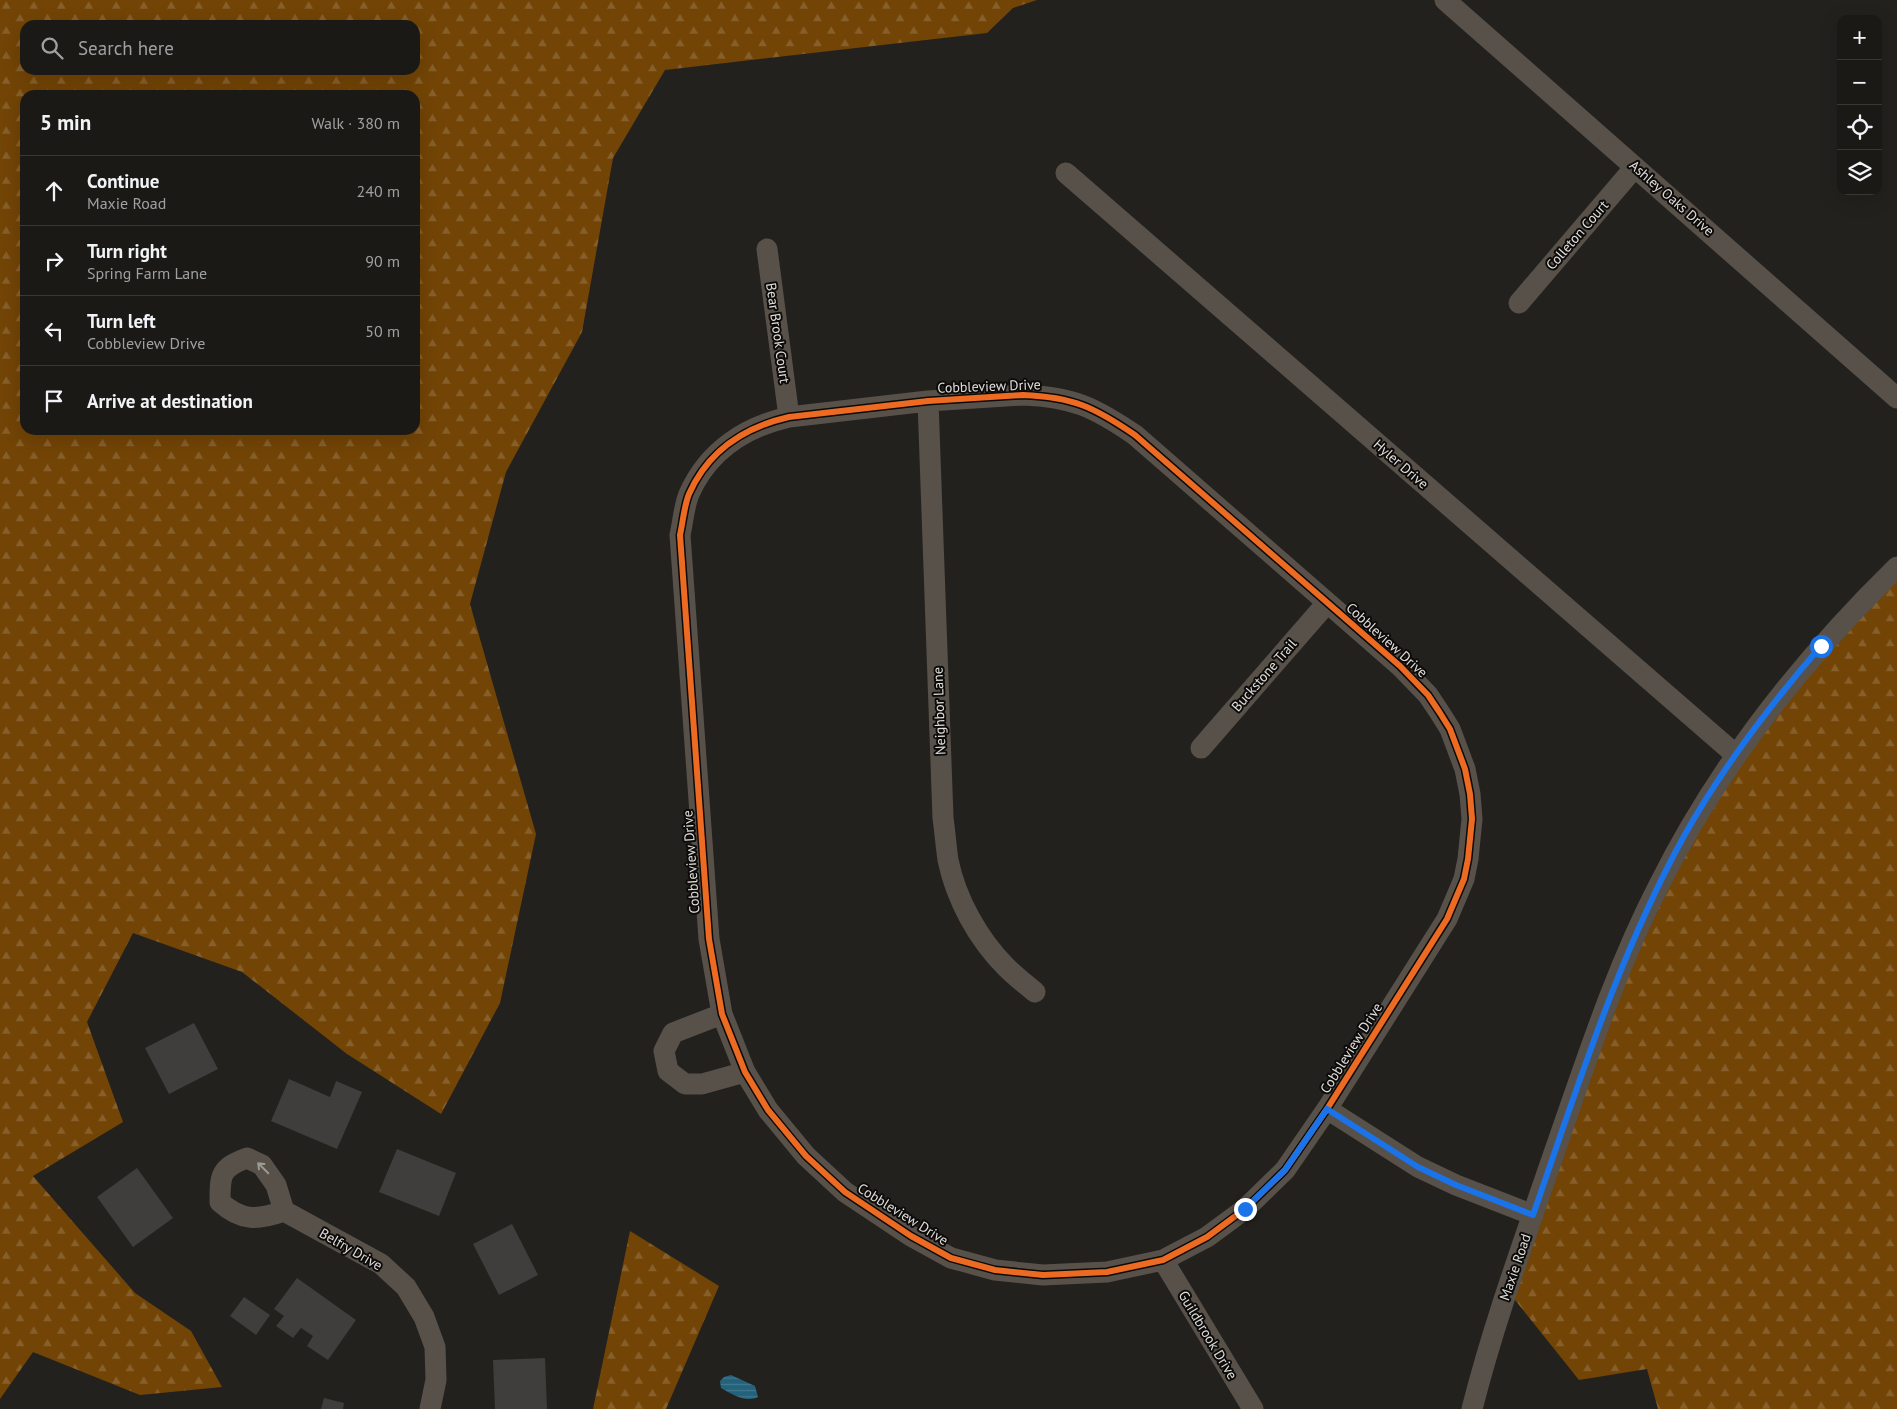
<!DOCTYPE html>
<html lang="en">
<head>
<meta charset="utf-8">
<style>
	:root { --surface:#1a1916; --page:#272623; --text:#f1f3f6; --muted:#9fa0a1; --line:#383835 }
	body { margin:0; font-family:"PT Sans",sans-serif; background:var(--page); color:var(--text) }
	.controls { position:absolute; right:15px; top:15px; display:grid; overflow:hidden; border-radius:10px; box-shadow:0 5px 20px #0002 }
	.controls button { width:45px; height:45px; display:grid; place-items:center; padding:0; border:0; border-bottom:1px solid var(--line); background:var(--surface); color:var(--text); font:25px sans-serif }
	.stop { position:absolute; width:15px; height:15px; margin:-11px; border:4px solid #1a73e8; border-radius:50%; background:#fff }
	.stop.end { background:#1a73e8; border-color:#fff; box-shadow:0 1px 5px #0008 }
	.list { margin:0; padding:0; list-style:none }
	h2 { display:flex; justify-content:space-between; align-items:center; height:65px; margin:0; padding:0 20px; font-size:21px }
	h2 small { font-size:16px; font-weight:400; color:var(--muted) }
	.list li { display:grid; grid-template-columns:32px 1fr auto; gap:15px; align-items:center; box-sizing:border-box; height:70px; padding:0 20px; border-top:1px solid var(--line) }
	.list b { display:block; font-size:19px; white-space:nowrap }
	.list p { margin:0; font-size:16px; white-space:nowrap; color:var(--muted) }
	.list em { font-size:16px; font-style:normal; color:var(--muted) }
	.icon { flex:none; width:28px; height:28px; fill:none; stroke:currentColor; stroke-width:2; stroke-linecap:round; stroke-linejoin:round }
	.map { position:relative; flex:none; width:1897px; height:1409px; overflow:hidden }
	.search { position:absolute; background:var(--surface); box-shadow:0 5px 20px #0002; left:20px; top:20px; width:400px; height:55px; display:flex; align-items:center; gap:12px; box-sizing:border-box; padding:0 18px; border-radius:15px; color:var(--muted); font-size:19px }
	.panel { position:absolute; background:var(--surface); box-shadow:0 5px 20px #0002; left:20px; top:90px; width:400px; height:345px; border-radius:15px }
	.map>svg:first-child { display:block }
	.forest { fill:url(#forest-firs); fill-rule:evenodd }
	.water { fill:url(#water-rules) }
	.building { fill:#3f3e3c }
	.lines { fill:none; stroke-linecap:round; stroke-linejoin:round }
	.minor { stroke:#585149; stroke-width:21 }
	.cycleway-casing { stroke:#0c0b09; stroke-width:9 }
	.cycleway { stroke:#ed6a23; stroke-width:6 }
	.oneway { stroke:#9c9892 }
	.route { stroke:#1a73e8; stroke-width:6 }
	.labels { text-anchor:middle; stroke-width:4; stroke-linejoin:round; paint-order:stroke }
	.street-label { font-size:14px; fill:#e1dedc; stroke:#0c0b09 }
</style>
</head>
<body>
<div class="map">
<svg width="1897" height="1409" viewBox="0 0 1897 1409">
	<defs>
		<pattern id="forest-firs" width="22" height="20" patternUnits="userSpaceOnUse" patternTransform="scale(1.25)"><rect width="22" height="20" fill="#724406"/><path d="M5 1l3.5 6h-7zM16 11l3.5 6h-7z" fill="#865f2a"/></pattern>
		<pattern id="water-rules" width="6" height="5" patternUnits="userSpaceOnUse" patternTransform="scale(1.25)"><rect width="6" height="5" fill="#23627c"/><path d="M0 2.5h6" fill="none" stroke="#43788e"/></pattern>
	</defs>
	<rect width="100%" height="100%" fill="#23211e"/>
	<path class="forest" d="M0 0H1037L1013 8 987 33 665 70 613 158 582 332 506 472 470 604 536 834 500 1003 441 1114 347 1054 242 972 133 933 87 1022 123 1122 33 1176 135 1293 191 1331 222 1387 140 1395 33 1352 0 1399ZM25 25H415V70H25ZM25 95H415V430H25Z
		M1897 567V1409H1658L1647 1369 1579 1380 1507 1290 1601 1020 1711 791Z
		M630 1231 719 1286 666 1409H593Z"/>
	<path class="water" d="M731 1375 755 1386 758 1397C745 1403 732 1394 721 1388L720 1381 724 1377Z"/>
	<path class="building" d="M194 1023 218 1069 169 1094 145 1048Z
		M289 1079 330 1097 336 1081 362 1092 337 1149 271 1121Z
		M397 1149 456 1173 439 1216 379 1192Z
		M137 1168 173 1218 133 1247 97 1197Z
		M512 1224 538 1275 499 1295 473 1244Z
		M297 1278 356 1320 328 1360 307 1346 313 1336 301 1328 293 1338 276 1326 284 1316 274 1309Z
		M244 1297 270 1315 256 1335 230 1316Z
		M545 1358 547 1409H495L493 1360Z
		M324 1398 344 1403 343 1409H321Z"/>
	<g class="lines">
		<path class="minor" d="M1445 0 1897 398
			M1066 173 1736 755
			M767 249 789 417
			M1519 303 1635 167
			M1023 395C1073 397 1094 407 1135 435L1400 666 1428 695 1440 713 1450 729 1465 769 1470 794 1472 819 1468 859 1464 879 1447 919 1327 1109 1285 1170 1245 1209 1207 1237 1163 1260 1107 1272 1043 1275 995 1270 951 1258 911 1236 845 1192 806 1156 768 1110 745 1072 722 1014 709 939 680 535C683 522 684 506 689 494 708 451 745 427 789 417L928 401Z
			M928 401 943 818C945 832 946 846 948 860 956 899 978 939 1006 967 1015 976 1025 984 1035 992
			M1201 748 1327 603
			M722 1014 673 1033 664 1051 668 1071 685 1084H702L745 1072
			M1327 1109 1418 1167 1456 1185 1533 1215
			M284 1211C258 1220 242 1222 220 1202 220 1175 220 1168 247 1158L262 1165 276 1185 284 1211 381 1264 406 1287 424 1317 435 1347 436 1380 430 1409
			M1163 1260 1253 1409
			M1472 1409C1494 1322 1525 1238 1554 1153 1586 1062 1615 970 1659 885 1719 765 1801 661 1897 567"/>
		<g class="cycleway-casing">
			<path id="cycleway" d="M1023 395C1073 397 1094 407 1135 435L1400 666 1428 695 1440 713 1450 729 1465 769 1470 794 1472 819 1468 859 1464 879 1447 919 1327 1109 1285 1170 1245 1209 1207 1237 1163 1260 1107 1272 1043 1275 995 1270 951 1258 911 1236 845 1192 806 1156 768 1110 745 1072 722 1014 709 939 680 535C683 522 684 506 689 494 708 451 745 427 789 417L928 401Z"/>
		</g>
		<use href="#cycleway" class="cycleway"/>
	</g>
	<defs><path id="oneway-shaft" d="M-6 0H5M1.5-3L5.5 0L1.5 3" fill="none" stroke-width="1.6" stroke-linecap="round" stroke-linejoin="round" transform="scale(1.25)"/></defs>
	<use class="oneway" href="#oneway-shaft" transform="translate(263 1168) rotate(-135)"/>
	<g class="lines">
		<path class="route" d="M1245 1209 1285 1170 1327 1109 1418 1167 1456 1185 1533 1215C1578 1086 1618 956 1684 836 1722 768 1770 705 1821 646"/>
	</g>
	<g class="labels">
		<g class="street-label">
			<text transform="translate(1672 198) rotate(41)" y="5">Ashley Oaks Drive</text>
			<text transform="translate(1577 235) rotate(-49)" y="5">Colleton Court</text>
			<text transform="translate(778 333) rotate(82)" y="5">Bear Brook Court</text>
			<text transform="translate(989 386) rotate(-2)" y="5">Cobbleview Drive</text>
			<text transform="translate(1401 464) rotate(41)" y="5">Hyler Drive</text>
			<text transform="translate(1387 640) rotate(42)" y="5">Cobbleview Drive</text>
			<text transform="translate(1264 675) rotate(-49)" y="5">Buckstone Trail</text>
			<text transform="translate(939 711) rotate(-92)" y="5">Neighbor Lane</text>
			<text transform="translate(691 862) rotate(-94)" y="5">Cobbleview Drive</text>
			<text transform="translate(1351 1048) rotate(-58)" y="5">Cobbleview Drive</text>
			<text transform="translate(903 1214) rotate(32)" y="5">Cobbleview Drive</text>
			<text transform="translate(351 1249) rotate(30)" y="5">Belfry Drive</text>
			<text transform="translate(1515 1267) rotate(-71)" y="5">Maxie Road</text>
			<text transform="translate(1208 1335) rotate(59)" y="5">Guildbrook Drive</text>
		</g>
	</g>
</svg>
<div class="controls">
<button>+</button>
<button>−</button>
<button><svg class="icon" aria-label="locate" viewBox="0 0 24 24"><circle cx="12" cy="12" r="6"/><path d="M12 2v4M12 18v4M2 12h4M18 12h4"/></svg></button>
<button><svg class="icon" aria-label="layers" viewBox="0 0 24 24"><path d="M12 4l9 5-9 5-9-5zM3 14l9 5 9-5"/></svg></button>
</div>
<div class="stop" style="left:1821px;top:646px"></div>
<div class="stop end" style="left:1245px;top:1209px"></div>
<div class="search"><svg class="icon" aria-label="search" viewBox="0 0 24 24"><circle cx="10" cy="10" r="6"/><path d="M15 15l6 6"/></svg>Search here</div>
<section class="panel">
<h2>5 min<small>Walk · 380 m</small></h2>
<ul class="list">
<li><svg class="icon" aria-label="ahead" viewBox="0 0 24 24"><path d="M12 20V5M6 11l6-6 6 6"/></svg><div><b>Continue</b><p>Maxie Road</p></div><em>240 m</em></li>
<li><svg class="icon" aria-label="right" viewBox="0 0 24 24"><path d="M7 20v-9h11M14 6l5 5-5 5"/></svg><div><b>Turn right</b><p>Spring Farm Lane</p></div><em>90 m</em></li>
<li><svg class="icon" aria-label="left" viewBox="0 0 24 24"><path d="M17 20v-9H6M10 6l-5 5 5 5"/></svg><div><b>Turn left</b><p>Cobbleview Drive</p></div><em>50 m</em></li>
<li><svg class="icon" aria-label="arrive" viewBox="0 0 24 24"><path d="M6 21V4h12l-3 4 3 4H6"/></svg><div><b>Arrive at destination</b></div></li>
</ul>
</section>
</div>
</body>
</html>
